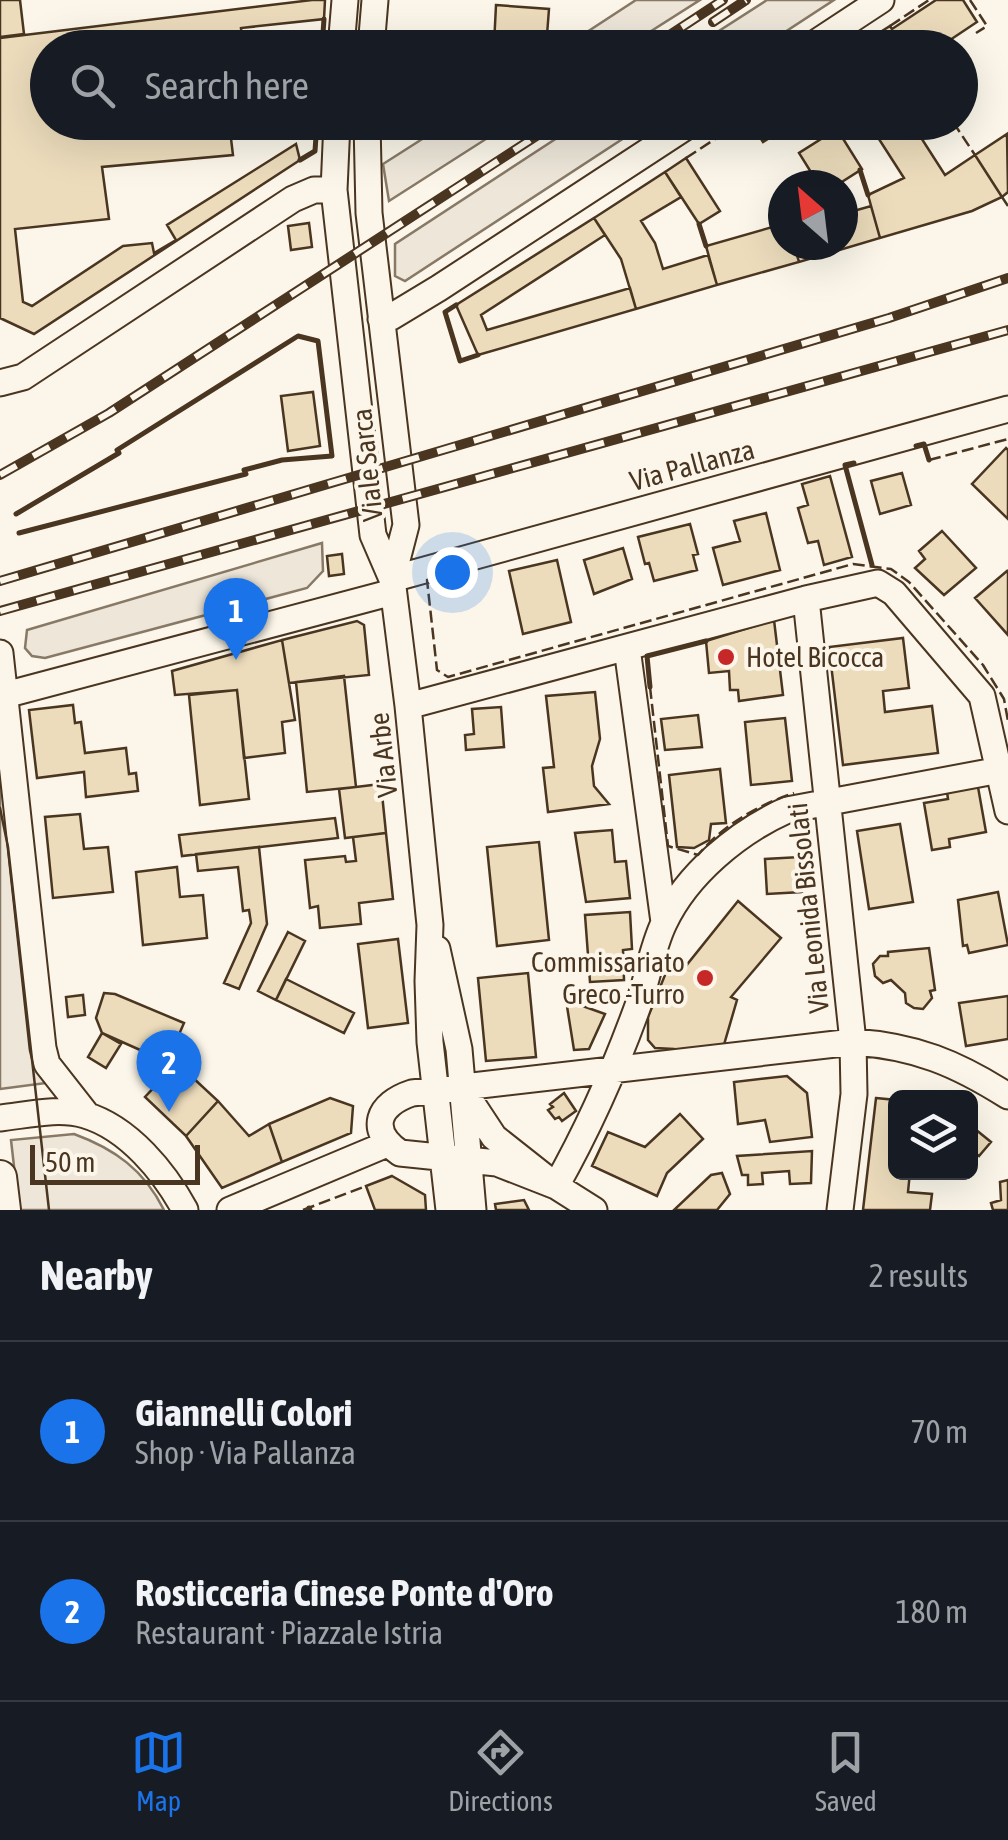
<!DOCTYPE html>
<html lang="en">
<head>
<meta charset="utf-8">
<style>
	:root { --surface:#171b24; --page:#20242c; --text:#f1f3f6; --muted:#9ea1a6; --line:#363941; --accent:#1a73e8 }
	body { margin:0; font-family:"Asap Condensed",sans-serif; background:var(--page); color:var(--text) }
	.controls { position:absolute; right:30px; bottom:30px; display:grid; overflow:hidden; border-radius:15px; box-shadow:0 10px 40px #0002 }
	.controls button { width:90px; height:90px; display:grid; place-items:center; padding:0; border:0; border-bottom:2px solid var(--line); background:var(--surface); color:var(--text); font:50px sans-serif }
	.compass { position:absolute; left:768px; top:170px; width:90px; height:90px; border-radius:50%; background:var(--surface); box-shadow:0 10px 40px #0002; rotate:332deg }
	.scale { position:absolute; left:30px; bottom:25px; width:170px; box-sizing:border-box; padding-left:10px; border:5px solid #4a3520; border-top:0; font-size:28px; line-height:35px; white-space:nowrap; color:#4a3520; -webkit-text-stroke:8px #fbf6e9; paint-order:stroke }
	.you { position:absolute; left:452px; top:572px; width:35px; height:35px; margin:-25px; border:8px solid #fff; border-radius:50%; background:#1a73e8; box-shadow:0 0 0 15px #1a73e833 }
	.badge { display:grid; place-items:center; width:65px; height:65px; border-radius:50%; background:var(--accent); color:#fff; font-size:32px; font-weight:700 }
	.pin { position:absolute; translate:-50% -82px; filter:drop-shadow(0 2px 5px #0008) }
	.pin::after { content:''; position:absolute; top:52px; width:35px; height:30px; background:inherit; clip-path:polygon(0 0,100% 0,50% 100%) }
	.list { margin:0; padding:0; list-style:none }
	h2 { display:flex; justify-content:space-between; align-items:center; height:130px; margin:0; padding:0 40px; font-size:42px }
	h2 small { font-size:32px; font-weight:400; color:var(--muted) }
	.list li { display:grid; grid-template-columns:65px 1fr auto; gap:30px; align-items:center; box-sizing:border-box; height:180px; padding:0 40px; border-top:2px solid var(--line) }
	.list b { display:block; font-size:38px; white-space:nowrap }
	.list p { margin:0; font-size:32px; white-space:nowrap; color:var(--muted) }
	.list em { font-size:32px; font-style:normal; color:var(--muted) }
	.icon { flex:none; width:55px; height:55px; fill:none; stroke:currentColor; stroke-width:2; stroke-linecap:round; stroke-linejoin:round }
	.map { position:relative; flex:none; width:1008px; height:1210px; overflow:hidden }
	.search { position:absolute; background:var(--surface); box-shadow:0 10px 40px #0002; left:30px; right:30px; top:30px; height:110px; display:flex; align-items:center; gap:25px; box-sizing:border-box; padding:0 35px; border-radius:55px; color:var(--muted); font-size:38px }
	.sheet { height:490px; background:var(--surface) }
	nav { display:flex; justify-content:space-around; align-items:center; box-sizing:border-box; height:140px; border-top:2px solid var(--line); background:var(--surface); font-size:28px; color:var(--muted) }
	nav a { display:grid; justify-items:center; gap:5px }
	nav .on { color:var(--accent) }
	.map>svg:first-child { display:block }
	.green { fill:#ede6d9; stroke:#887966; stroke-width:2.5 }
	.building { fill:#ecdcbc; stroke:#4a3520; stroke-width:2.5 }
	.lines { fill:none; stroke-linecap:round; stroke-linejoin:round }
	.minor-casing { stroke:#4a3520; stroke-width:29 }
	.major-casing { stroke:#4a3520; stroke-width:36 }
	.minor { stroke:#fbf6e9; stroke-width:25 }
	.major { stroke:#fbf6e9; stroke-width:32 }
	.tram { stroke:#4a3520; stroke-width:2.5 }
	.rail-casing { stroke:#4a3520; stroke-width:10 }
	.rail { stroke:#fbf6e9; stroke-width:6; stroke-dasharray:19; stroke-linecap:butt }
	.fence { stroke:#4a3520; stroke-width:2.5; stroke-dasharray:12 5; stroke-linecap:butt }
	.wall { stroke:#4a3520; stroke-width:5 }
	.poi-dot { fill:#c62828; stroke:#fbf6e9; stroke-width:4 }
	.labels { text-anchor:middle; stroke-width:8; stroke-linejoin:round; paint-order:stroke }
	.street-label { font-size:28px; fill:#4a3520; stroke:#fbf6e9 }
	.poi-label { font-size:28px; fill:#4a3520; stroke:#fbf6e9; text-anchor:start }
</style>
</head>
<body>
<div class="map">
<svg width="1008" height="1210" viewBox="0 0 1008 1210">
	<rect width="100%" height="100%" fill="#fbf6e9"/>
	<path class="green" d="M636 0H700L626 47H564Z
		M767 0H834L762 47H694Z
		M449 122 511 123 389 201 383 164Z
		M580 123H647L405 281 395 276V244Z
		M322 543 323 571 307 588 45 658 32 656 25 648 27 630Z
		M0 747 38 1064 46 1083 0 1089Z
		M74 1134C115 1149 144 1170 164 1210H19L11 1140Z"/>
	<path class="building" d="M0 0H20L24 34 0 37Z
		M312 0H325L324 19 241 28 243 48H48V122H229L233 155 102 167 109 219 15 229 23 302 32 306 123 246 152 243 154 253 176 240 167 225 296 144 300 160 34 334 0 318V38Z
		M936 0H963L977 22 938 48H904L892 29Z
		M496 5 549 9 546 48 494 45Z
		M890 26 904 48H856L882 31Z
		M750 122H793V123L763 142Z
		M868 122H911L945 175 975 155 1002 197 972 211 880 238 868 195 904 178Z
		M837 129 862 169 837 185H819L799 153Z
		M1007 134 1008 192 1002 197 975 155Z
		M686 158 720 211 699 224 665 172Z
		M665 172 681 197 641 221 655 243 663 269 708 255 717 285 636 309 621 259 594 218Z
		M871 206 880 238 799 262 794 245H843V214Z
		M594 218 605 235 481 315 487 330 630 288 636 309 478 355 456 305Z
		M309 223 312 247 291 250 288 226Z
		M783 224V245H794L799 262 717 285 706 246Z
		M313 392 320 446 288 451 281 396Z
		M1006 448 1008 450V519L972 484Z
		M902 473 911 505 880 514 871 481Z
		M830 476 852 557 824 565 818 541 808 543 798 508 808 505 802 484Z
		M766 513 780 570 723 585 713 548 740 541 734 521Z
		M690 524 698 554 693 555 697 570 654 581 649 563 645 564 638 537Z
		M942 531 976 568 944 595 915 568 925 559 919 551Z
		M623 548 632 579 594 594 584 560Z
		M342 554 344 574 329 576 327 556Z
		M557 560 571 622 523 634 509 571Z
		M1007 571 1008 573V635L975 598Z
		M774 620 783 695 739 701 738 690H730L729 671 709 673 706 641Z
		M357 621 364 625 369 675 289 683 282 640Z
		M903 638 909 688 883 691 885 712 932 706 938 753 843 765 829 647Z
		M282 640 295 720 282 722 285 753 244 758 237 690 175 695 172 671Z
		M344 676 356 787 307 792 296 682Z
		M237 690 249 799 200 805 189 695Z
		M595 692 600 739 592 766 594 786 609 804 548 812 543 768 554 767 546 696Z
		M73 705 75 723 81 722 85 753 126 748 129 774 136 773 138 791 86 797 84 772 37 778 29 710Z
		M501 707 504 747 466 750 465 735 474 734 472 709Z
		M698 715 702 747 665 750 661 719Z
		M785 718 792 781 751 785 745 722Z
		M720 769 726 823 711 824 709 840 694 848 677 847 669 775Z
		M381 784 386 833 345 838 339 789Z
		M978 787 986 832 949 839 950 847 932 850 924 803 948 799 947 792Z
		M80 814 84 849 108 847 113 892 53 898 45 817Z
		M335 818 338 838 182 856 179 835Z
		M900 824 913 902 869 909 857 831Z
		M612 830 615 862 626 861 630 898 586 902 575 833Z
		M386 833 393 899 359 903 361 924 320 928 318 906 310 908 305 860 345 856 346 862 356 861 353 837Z
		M539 842 549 940 497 946 487 847Z
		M259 847 267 924 239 989 224 983 251 923 249 910 243 911 238 867 198 871 196 854Z
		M800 857 802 892 767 894 765 859Z
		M177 867 180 897 203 895 207 938 143 945 136 872Z
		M998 892 1008 945 969 953 967 945 963 946 958 900Z
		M738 901 781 938 731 997 737 1000 723 1048 678 1053 674 1049 655 1048 648 1040V1017L667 970 685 967Z
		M630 912 632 949 623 950 624 980 590 982 585 915Z
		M288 932 305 941 276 1000 258 991Z
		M398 939 408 1023 368 1028 358 944Z
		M929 948 935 990 930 991 932 998 923 1009 914 1008 906 1003 905 993 891 980 883 983 875 976 873 964 880 956H888V952Z
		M528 973 536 1057 486 1061 478 978Z
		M286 979 354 1013 344 1033 276 1000Z
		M104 993 115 994 184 1023 167 1062 102 1033 96 1018Z
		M83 995 85 1015 68 1017 66 997Z
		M1008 996V1039L966 1046 959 1003Z
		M566 1000 605 1014 589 1049 574 1050Z
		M102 1033 121 1044 106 1068 88 1057Z
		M177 1063 218 1101 186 1136 145 1097Z
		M787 1076 807 1093 812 1137 770 1142 765 1120 738 1124 734 1082Z
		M564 1093 576 1111 562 1121 559 1117 555 1119 548 1110 553 1107 550 1104Z
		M330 1098 353 1106 351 1133 282 1162 269 1124Z
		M876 1098 896 1100V1172H910L908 1192 932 1194 930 1210H863Z
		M218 1101 249 1136 269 1124 282 1162 222 1188 186 1136Z
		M680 1114 703 1139 667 1173 657 1196 592 1166 608 1132 645 1147Z
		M970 1125 991 1142 979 1156 975 1153 970 1159Z
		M812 1151 811 1183 790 1184 789 1171 762 1173 763 1184 748 1185V1175H742L737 1156Z
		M722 1173 730 1194 717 1210H674L711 1175Z
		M392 1176 425 1195 426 1210H375L366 1186Z
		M1008 1180V1210H993L991 1203 1001 1200 1000 1182Z
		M524 1200 529 1210H496L495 1204Z"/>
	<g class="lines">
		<g class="minor-casing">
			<path id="minor" d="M341 48 345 0
				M371 48 375 0
				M808 48 881 0
				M337 122 334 190 373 535 392 579 408 706 430 925 428 981 430 1042 449 1210
				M367 122 369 213 406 525 392 579
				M381 319 391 317 439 288 693 122
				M0 383 23 377 293 199 314 190H334
				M392 579 1008 409
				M806 599 853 1042 854 1094 840 1210
				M627 648 664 922
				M0 653 43 1048 47 1064 87 1115
				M5 695 393 592
				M408 706 806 599 878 583 894 593 982 696 1008 811
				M437 949 459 1049 473 1210
				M465 1093 494 1137 556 1186 594 1210
				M0 1118C27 1115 59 1107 85 1115 129 1128 165 1173 185 1210
				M556 1186 497 1163 400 1153C367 1130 378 1104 412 1093L853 1042C915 1046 956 1063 1008 1096
				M556 1186C587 1131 614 1071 636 1011 647 983 651 950 664 923 687 874 738 832 787 810L1000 770
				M230 1210 387 1144"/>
		</g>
		<g class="major-casing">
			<path id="major" d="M0 1177 4 1210"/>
		</g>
		<use href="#minor" class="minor"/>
		<use href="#major" class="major"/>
		<path class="tram" d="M0 808 8 847 49 1210"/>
		<g class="rail-casing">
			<path id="rail" d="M713 22 746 0
				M650 48 723 0
				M0 475 109 413 558 122
				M0 581 889 318 1008 278
				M0 611 1008 330"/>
		</g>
		<use href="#rail" class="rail"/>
		<path class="fence" d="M970 0 987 26 976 33
			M890 26 929 0
			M953 122 975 155
			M686 158 741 122
			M1002 197 1008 206
			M929 460 1008 439
			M430 579 427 580 437 670 448 677 853 564 891 569 909 582 983 665 1004 699 1008 721
			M650 687 668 846 698 855C723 825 758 805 794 793
			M303 1210 366 1186"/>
		<path class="wall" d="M322 48 324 19
			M300 160 315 151 317 122
			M860 170 868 195
			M699 224 706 246
			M456 305 445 312 460 361 478 355
			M916 446 924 444 929 460
			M854 463 845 465 872 565
			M16 514 119 453 117 450 298 336 318 341 332 456 282 460 244 470 246 474 19 533
			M650 687 647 656 706 641
			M309 1208 310 1210"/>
	</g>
	<g class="poi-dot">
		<circle cx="726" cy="657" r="10"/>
		<circle cx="705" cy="978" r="10"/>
	</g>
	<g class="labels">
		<g class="street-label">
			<text transform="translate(367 465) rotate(-96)" y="10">Viale Sarca</text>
			<text transform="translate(692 465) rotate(-15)" y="10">Via Pallanza</text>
			<text transform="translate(383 755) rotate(-96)" y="10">Via Arbe</text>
			<text transform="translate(808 908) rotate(-96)" y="10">Via Leonida Bissolati</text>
		</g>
		<g class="poi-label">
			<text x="746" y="667">Hotel Bicocca</text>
			<text x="685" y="972" text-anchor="end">Commissariato<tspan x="685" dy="32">Greco -Turro</tspan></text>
		</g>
	</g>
</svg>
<div class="controls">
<button><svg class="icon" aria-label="layers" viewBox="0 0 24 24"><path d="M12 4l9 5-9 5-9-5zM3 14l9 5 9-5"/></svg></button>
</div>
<svg class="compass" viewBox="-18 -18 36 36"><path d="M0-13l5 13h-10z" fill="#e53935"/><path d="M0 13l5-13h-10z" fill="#9ea1a6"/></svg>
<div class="scale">50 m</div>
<div class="you"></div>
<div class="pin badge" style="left:236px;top:660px">1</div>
<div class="pin badge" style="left:169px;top:1112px">2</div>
<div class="search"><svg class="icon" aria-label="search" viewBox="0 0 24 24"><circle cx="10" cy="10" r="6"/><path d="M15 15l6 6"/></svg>Search here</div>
</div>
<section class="sheet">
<h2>Nearby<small>2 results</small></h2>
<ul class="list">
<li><span class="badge">1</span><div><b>Giannelli Colori</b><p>Shop · Via Pallanza</p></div><em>70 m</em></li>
<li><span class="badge">2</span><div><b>Rosticceria Cinese Ponte d'Oro</b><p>Restaurant · Piazzale Istria</p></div><em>180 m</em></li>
</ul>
</section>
<nav>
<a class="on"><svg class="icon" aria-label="map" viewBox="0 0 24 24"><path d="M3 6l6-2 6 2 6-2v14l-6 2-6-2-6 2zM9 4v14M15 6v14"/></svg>Map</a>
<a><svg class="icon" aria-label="directions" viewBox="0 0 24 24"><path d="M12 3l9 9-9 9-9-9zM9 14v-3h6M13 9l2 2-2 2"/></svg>Directions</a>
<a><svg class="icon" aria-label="saved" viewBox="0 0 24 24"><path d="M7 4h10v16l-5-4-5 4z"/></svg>Saved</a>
</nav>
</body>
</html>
